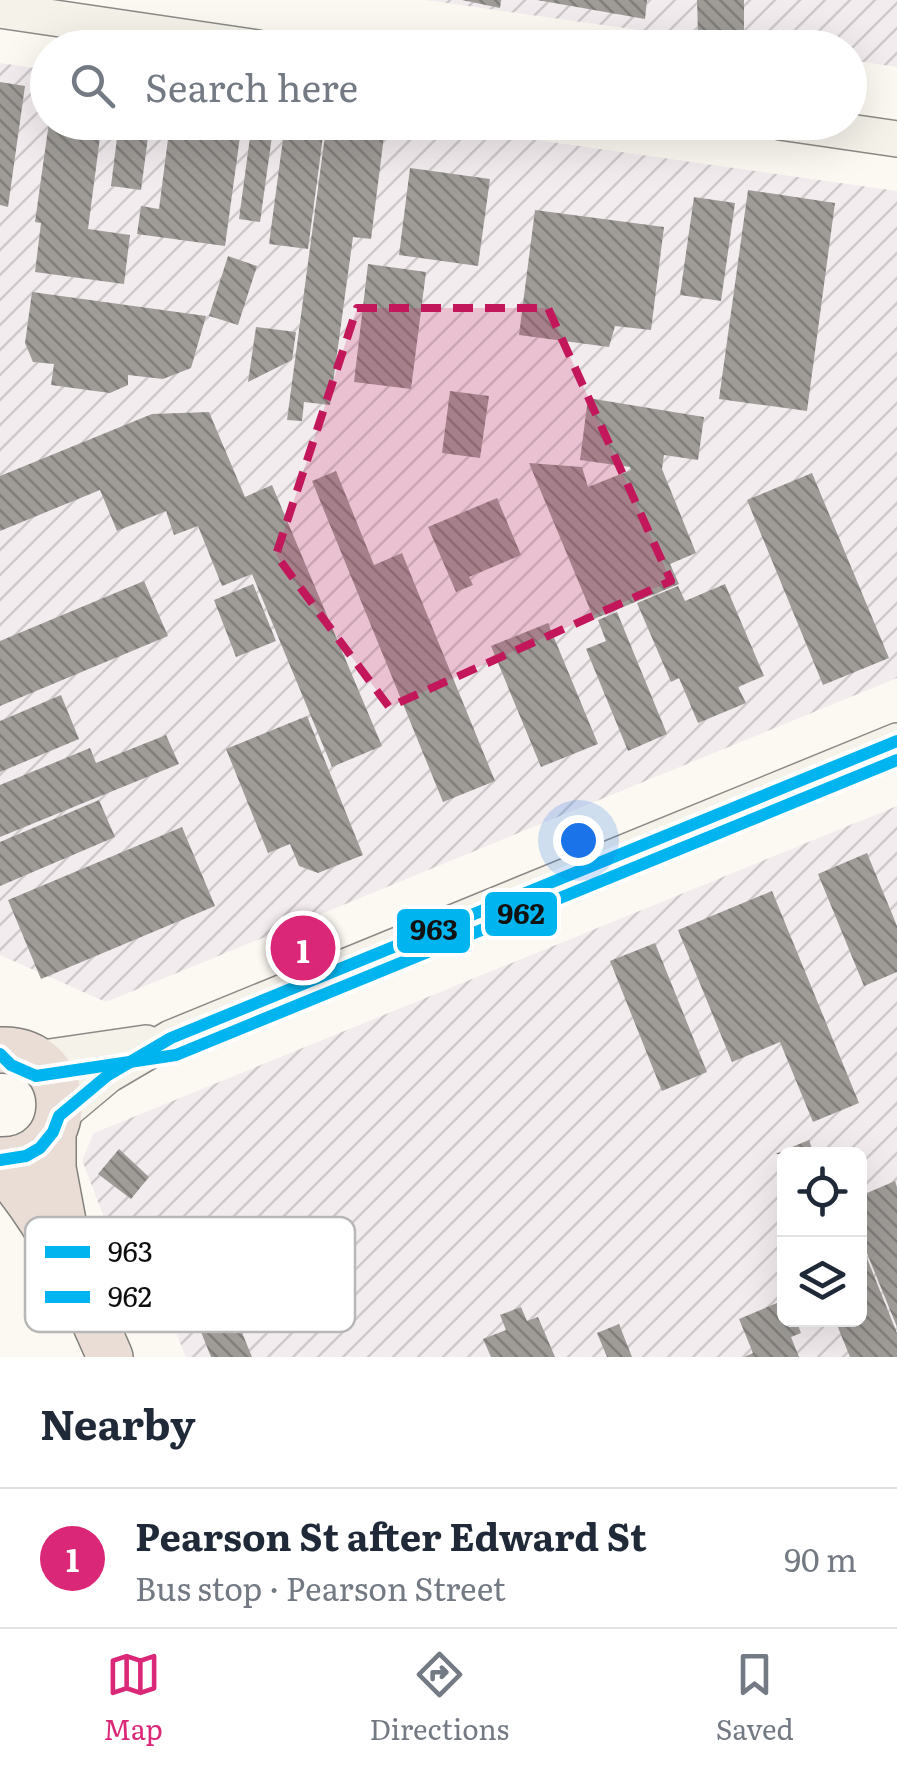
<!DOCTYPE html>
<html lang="en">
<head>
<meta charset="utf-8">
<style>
	:root { --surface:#fff; --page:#f6f6f7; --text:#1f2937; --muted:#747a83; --line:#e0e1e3; --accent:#db2777 }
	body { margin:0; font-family:Literata,serif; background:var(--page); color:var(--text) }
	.controls { position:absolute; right:30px; bottom:30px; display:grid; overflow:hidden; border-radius:15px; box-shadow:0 10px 40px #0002 }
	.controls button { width:90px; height:90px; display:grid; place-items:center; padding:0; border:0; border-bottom:2px solid var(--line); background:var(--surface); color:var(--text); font:50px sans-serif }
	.you { position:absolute; left:578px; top:840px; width:35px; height:35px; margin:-25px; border:8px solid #fff; border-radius:50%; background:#1a73e8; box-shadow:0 0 0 15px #1a73e833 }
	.badge { display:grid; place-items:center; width:65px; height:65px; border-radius:50%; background:var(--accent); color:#fff; font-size:32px; font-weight:700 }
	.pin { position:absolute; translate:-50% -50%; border:5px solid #fff; box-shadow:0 2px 10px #0006 }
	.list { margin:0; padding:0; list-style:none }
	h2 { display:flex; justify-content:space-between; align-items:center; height:130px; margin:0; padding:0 40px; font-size:42px }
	h2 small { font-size:32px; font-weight:400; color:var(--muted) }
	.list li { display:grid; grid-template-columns:65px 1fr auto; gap:30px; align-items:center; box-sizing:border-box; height:140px; padding:0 40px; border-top:2px solid var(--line) }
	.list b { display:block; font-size:38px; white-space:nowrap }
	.list p { margin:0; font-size:32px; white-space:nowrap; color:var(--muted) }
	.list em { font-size:32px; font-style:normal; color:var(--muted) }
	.icon { flex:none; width:55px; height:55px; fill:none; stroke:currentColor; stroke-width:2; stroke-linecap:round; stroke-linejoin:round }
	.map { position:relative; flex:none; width:897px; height:1357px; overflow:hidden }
	.search { position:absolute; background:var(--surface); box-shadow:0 10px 40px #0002; left:30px; right:30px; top:30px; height:110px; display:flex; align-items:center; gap:25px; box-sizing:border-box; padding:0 35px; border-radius:55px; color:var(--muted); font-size:38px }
	.sheet { height:270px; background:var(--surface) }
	nav { display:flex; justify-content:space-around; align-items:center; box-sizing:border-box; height:140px; border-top:2px solid var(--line); background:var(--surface); font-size:28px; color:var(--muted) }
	nav a { display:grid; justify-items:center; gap:5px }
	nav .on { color:var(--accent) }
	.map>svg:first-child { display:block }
	.industrial { fill:url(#industrial-furrows); fill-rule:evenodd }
	.building { fill:url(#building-back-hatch) }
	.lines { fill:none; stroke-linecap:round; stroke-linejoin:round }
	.secondary-casing { stroke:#8c8a87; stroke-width:38 }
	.highway-casing { stroke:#82817e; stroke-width:48 }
	.secondary { stroke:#f5f2ea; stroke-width:35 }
	.highway { stroke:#eaddd5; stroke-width:45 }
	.bus-1-casing { stroke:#fff; stroke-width:20 }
	.bus-2-casing { stroke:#fff; stroke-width:20 }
	.bus-1 { stroke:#00b5ef; stroke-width:12 }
	.bus-2 { stroke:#00b5ef; stroke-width:12 }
	.marked { fill:#c2185b; fill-opacity:0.2; stroke:#c2185b; stroke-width:8; stroke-dasharray:20 12; stroke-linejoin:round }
	.key { fill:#fff; stroke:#b7b7b7; stroke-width:2.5 }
	.key-label { font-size:28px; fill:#0e0e0e }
	.line-badge { stroke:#fff; stroke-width:4 }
	.pale-badge-label { font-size:28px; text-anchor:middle; font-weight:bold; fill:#111 }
</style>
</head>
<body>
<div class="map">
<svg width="897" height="1357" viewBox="0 0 897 1357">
	<defs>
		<pattern id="industrial-furrows" width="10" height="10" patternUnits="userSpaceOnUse" patternTransform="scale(2.5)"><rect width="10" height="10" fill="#f3ecef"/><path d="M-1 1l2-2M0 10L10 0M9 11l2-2" fill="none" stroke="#cfc9cc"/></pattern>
		<pattern id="building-back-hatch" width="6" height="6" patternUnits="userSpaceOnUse" patternTransform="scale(2.5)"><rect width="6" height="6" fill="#9f9c98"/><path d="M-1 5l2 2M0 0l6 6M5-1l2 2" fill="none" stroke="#807e7a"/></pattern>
	</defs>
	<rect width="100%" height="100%" fill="#fcf9f2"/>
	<path class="industrial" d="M425 0H897V67L850 60V48L760 47Z
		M0 63 47 70 48 122 416 123 897 191V678L106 1002 0 955Z
		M897 806V1357H186L129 1220 108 1228 82 1160 94 1133ZM784 1154H860V1320H784Z"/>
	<path class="building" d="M462 0H501L500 8Z
		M537 0H647L645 19Z
		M697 0H744V41L698 35Z
		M0 82 25 86 8 207 0 205Z
		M49 122H102L88 229 130 235 124 284 35 272 41 223 35 222Z
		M119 122H150L141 190 111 186Z
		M205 122H242L225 246 137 234 141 206 159 209 169 131 203 136Z
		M252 122H274L260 222 239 219Z
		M285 124 324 129 308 249 269 244Z
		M326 128 384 136 371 239 353 237 330 405 304 402 302 421 287 420Z
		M410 168 490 179 478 266 399 255Z
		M748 190 835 203 807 411 719 399Z
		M694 197 735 203 721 301 680 295Z
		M535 210 664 227 651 330 615 326 609 347 519 335Z
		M228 256 257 266 238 325 209 316Z
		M368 264 426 272 411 389 354 382Z
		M32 292 206 316 191 368 163 379 128 375V385L110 393 51 385 54 364 33 362 25 343Z
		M256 327 296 332 292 360 248 382Z
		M450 391 489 396 480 458 442 453Z
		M588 398 704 417 698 460 664 455 662 469 696 553 670 564 679 584 594 619 529 463 582 467 588 487 631 470 630 467 580 460Z
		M209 412 245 497 272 485 382 746 332 767 252 574 222 586 198 526 174 535 166 511 117 531 100 490 0 531V476L152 414Z
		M336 471 374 565 402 553 495 781 443 802 312 481Z
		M812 473 889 658 823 685 747 500Z
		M497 498 521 555 469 577 473 585 456 592 428 527Z
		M144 581 168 636 0 706V641Z
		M253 584 276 641 236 657 214 600Z
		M725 584 764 676 738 687 746 703 698 723 679 678 671 682 637 603 678 586 685 601Z
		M617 612 667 734 628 751 586 649 606 641 598 620Z
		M548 623 598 744 541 767 491 646Z
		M61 695 79 739 0 772V721Z
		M307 716 363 855 318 873 299 866 290 844 268 853 226 749Z
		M166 735 179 764 0 837V785L90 748 96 763Z
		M99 800 115 837 0 886V842Z
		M182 827 215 906 41 979 8 900Z
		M867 853 897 926V972L864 986 818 874Z
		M772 891 859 1103 813 1122 780 1042 732 1062 678 930Z
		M655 943 707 1072 662 1091 610 961Z
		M809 1140 814 1154H784V1162L781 1154H775Z
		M119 1149 149 1177 131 1199 98 1174Z
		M895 1181 897 1187V1327L860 1236V1196Z
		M860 1241 897 1333V1357H850L835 1320H860Z
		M784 1300V1320H796L801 1333 791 1337 799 1357H744L753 1353 739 1319Z
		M521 1307 527 1321 538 1317 555 1357H491L483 1339 506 1330 500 1315Z
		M236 1318 252 1357H211L201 1332Z
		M619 1324 632 1357H607L597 1333Z"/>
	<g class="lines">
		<g class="secondary-casing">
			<path id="secondary" d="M0 10 258 48
				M780 122 897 139
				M36 1059 146 1043
				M59 1116 108 1075 171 1038 897 741"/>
		</g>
		<g class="highway-casing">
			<path id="highway" d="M0 1050C79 1047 79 1162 0 1160
				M53 1132V1168L68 1248
				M0 1166C50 1221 81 1290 110 1357"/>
		</g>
		<use href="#secondary" class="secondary"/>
		<use href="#highway" class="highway"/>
		<g class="bus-1-casing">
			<path id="bus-1" d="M0 1160 26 1156 40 1148 53 1132 59 1116 108 1075 171 1038 897 741"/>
		</g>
		<g class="bus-2-casing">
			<path id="bus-2" d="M0 1054 11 1065 36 1076 176 1055 897 760"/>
		</g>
		<use href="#bus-1" class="bus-1"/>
		<use href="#bus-2" class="bus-2"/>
	</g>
	<path class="marked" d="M357 308H548L671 581 389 707 276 555Z"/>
	<rect x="25" y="1217" width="330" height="115" rx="15" class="key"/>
	<rect x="45" y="1246" width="45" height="12" fill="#00b5ef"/>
	<rect x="45" y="1291" width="45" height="12" fill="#00b5ef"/>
	<g class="key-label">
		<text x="108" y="1262">963</text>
		<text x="108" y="1307">962</text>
	</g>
	<g class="line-badge">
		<rect x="483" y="890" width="76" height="48" rx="10" fill="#00b5ef"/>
		<rect x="395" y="907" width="77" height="48" rx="10" fill="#00b5ef"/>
	</g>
	<g class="pale-badge-label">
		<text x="521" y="924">962</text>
		<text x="434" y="940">963</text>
	</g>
</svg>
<div class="controls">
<button><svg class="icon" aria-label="locate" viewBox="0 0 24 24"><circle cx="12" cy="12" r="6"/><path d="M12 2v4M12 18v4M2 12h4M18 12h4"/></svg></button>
<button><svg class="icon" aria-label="layers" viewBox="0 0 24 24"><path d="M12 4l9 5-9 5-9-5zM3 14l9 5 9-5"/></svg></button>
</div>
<div class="you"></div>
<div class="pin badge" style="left:303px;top:948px">1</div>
<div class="search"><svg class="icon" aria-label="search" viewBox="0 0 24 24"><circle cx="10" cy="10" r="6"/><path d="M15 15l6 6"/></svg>Search here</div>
</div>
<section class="sheet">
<h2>Nearby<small></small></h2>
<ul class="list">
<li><span class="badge">1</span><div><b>Pearson St after Edward St</b><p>Bus stop · Pearson Street</p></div><em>90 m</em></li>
</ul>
</section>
<nav>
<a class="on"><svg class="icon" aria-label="map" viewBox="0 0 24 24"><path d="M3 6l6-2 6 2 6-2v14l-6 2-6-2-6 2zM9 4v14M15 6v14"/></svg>Map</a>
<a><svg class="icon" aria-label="directions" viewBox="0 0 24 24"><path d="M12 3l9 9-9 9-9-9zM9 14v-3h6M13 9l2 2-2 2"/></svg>Directions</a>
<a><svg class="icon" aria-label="saved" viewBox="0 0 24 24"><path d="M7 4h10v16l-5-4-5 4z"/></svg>Saved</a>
</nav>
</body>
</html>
